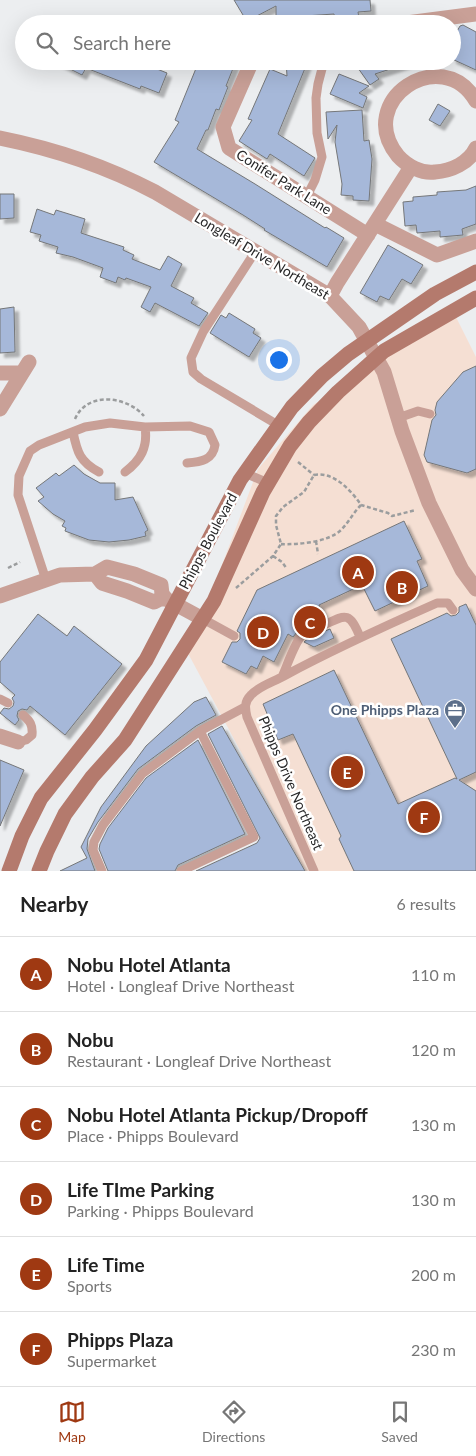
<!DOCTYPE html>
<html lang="en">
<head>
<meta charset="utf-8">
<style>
	:root { --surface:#fff; --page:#f6f6f6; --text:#222; --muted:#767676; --line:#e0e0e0; --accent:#9f3912 }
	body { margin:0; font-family:Lato,sans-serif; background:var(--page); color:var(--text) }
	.you { position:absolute; left:278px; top:359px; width:18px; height:18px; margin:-12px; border:4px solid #fff; border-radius:50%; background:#1a73e8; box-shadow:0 0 0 8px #1a73e833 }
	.badge { display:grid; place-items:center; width:32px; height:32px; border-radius:50%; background:var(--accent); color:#fff; font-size:16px; font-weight:700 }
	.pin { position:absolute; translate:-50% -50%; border:2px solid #fff; box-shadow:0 1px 5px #0006 }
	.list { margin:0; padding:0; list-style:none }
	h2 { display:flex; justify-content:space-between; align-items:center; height:65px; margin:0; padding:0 20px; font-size:21px }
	h2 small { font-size:16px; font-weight:400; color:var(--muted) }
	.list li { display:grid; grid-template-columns:32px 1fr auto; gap:15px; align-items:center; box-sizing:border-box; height:75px; padding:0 20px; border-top:1px solid var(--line) }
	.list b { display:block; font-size:19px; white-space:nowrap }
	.list p { margin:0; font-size:16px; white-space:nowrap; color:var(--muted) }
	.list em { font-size:16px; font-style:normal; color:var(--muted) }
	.icon { flex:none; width:28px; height:28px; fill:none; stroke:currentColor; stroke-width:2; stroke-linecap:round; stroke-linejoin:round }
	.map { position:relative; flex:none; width:476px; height:871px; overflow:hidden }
	.search { position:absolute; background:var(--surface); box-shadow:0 5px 20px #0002; left:15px; right:15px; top:15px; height:55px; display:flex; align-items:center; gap:12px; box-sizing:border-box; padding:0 18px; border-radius:28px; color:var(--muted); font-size:19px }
	.sheet { height:515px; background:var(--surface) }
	nav { display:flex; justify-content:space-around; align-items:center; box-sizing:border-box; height:70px; border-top:1px solid var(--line); background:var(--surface); font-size:14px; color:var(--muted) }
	nav a { display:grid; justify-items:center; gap:2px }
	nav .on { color:var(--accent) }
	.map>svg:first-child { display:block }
	.commercial { fill:#f5dfd3 }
	.building { fill:#a6b8d9; stroke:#757779; filter:url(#shadow) }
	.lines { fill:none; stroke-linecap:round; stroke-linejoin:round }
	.path { stroke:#9b9d9e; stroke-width:2.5; stroke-dasharray:4 2.5; stroke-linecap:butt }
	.service { stroke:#c9a097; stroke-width:9 }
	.minor { stroke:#c9a097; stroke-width:15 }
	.secondary { stroke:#b47a6d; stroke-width:15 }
	.labels { text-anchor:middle; stroke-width:5; stroke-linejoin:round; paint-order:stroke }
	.street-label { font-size:14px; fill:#262627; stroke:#fff }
	.service-label { font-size:14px; font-weight:bold; fill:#4e5e75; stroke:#fff; text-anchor:end }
</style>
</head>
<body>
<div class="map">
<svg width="476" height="871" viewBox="0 0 476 871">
	<defs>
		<filter id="shadow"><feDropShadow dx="4.5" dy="4.5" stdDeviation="1" flood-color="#0004"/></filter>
	</defs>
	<rect width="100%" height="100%" fill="#eceef0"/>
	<path class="commercial" d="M455 315 476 357V871H305L183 644 211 594 258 469 313 405 384 358Z"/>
	<path class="building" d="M234 0H370L371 11 358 12 359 18 335 20 334 14 276 18V6L251 19 246 20Z
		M463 25 476 32V70L452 59V40L460 26Z
		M54 61H154L152 67 167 73 159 93 141 86 140 89 86 68 82 75Z
		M199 61H236L226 86 228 87 219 110 216 109 208 130H206L197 149 255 184 325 228 326 227 344 238 327 267 264 230 265 229 243 215 154 162 179 122 175 120Z
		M286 61H308L278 134 315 158 304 176 270 154 267 159 239 141 252 120 248 119 270 69 287 76Z
		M353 61H406V64L375 74 379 79 370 85Z
		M339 74 369 86 359 93 367 97 363 108 330 94Z
		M438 104 450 111 440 126 429 120Z
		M362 110 364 141 369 140 372 159 369 201 353 200V196L341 195 342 184 335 142 337 125 328 139 326 112Z
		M476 186V224L462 229 463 235 440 237V231L417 233 416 225 405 226 403 202 413 201V197L437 195V192L466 190Z
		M0 194H14V218L0 219Z
		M37 209 54 215 56 210 85 219 81 233 124 247 123 250 134 255 132 259 160 270 168 256 182 264 171 286 194 298 191 303 208 313 199 326 155 303 150 312 141 307 151 287 126 278 125 280 118 277 116 283 100 277 103 268 73 257 56 253 58 247 39 241 41 235 30 232Z
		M388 245 423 265 411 284 402 279 389 300 380 296 377 302 360 293Z
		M14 307 15 352 0 353V309Z
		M229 313 255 329 253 333 261 338 249 357 210 333 221 315 226 318Z
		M476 366V469L467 473 427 462 424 455 432 420 436 415 435 410 437 402 463 372Z
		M74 465 84 474 100 483H115V500L133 497 148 530 145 532 146 536 129 540 109 542 89 540 65 531 66 528 62 526 65 521 53 514 38 501 44 497 36 488 56 473 59 476Z
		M404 521 422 559 417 561 428 586 375 611 362 585 319 605 325 618 301 627 293 637 288 634 274 662 263 656 257 669 251 666 246 674 222 662 232 642H237L240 639V633L237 631 257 590Z
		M466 604 476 625V772L459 780 476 791V871H354L339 839 341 836 293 734 278 740 263 704 334 670 398 804 455 778 457 779 391 639 447 613 451 616 456 615 459 612V607Z
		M38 614 67 636 74 626 122 664 65 735 30 706 27 710 22 709 18 711 17 716 19 720 15 725 0 713 4 708 9 709 13 706 14 702 12 698 15 695 0 682V662Z
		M330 629 334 638 314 647 304 642 310 637Z
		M206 697 216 715 196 726 138 769 98 822 88 839 87 849 95 871H60L87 858 81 847 101 807 146 746 194 702Z
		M222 726 305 871H196L257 843 260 838 208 734Z
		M198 740 245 834 178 865 175 871H108L99 849 100 844 108 828 146 778Z
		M0 760 24 770 0 826Z"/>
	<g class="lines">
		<path class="path" d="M75 419C87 391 127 396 144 416
			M298 462 314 475
			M314 475C333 471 351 490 361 505L388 513 392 516 416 510
			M316 541 318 554
			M281 544C297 545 329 542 341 530 349 522 353 513 361 505
			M273 556 282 562 287 569
			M8 568 20 562
			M236 588 273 556 281 544 276 525V516L283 507 304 492 314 475"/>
		<path class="service" d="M307 196 315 180 322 157 317 133 316 98 318 84 324 61
			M255 252 203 332 191 358 193 372 201 379 278 425
			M398 418 418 411 430 414
			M73 432C77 452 80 462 99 472
			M125 472C141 460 148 447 145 427
			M245 473 268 483
			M46 580 18 495 19 476 30 451 39 445 85 427 110 423 145 427 190 426 209 432 215 445C213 460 201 462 187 463
			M203 619 234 636
			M282 677C287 666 295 641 303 634 308 630 316 629 322 626 345 615 349 610 360 637
			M0 699 8 703
			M18 742 26 740 32 735C33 725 30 721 23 715
			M102 871 93 850 94 842 103 825 142 774 200 731 245 707
			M181 871 254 837 200 731
			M314 871 247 717C245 708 244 702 251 695 259 686 273 682 284 676 334 649 385 626 437 603H448L453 610"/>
		<path class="minor" d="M399 24 476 14
			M252 61 223 127 229 148 368 235
			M476 101C442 42 353 101 398 156 407 166 422 174 435 172 451 171 469 163 476 148
			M0 138C55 149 106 166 155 192L330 296 359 327 384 372 402 431 429 503 462 570 476 589
			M375 224 437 255 476 241
			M330 296 337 283 411 167
			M0 373H22
			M0 409 29 362
			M95 574 102 583 127 591 154 602 160 599H166
			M0 596 60 575 95 574 107 567 134 574 161 585 162 594 166 599 203 619
			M0 736 18 742"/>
		<path class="secondary" d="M9 871 22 836 41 798 95 730 146 660 240 480 292 407 322 376 348 354 435 294 476 272
			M39 871 47 851 65 814 92 777 125 740 214 601 263 492 290 446 309 422 338 392 384 351 476 298"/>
	</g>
	<defs>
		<g id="office-pin" transform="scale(1.125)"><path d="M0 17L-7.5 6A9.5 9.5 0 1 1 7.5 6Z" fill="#5c6f8a" stroke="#fff"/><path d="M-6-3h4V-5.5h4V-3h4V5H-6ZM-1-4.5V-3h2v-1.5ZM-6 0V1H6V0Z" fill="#fff"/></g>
	</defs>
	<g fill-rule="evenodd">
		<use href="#office-pin" x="455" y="710"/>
	</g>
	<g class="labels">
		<g class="street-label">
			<text transform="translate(284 182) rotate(32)" y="5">Conifer Park Lane</text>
			<text transform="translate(262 256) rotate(31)" y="5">Longleaf Drive Northeast</text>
			<text transform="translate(208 541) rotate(-62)" y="5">Phipps Boulevard</text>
			<text transform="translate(291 783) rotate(67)" y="5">Phipps Drive Northeast</text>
		</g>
		<g class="service-label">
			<text x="439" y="715">One Phipps Plaza</text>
		</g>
	</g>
</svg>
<div class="you"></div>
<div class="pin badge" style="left:358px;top:572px">A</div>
<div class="pin badge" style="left:402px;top:587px">B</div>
<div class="pin badge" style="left:310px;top:622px">C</div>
<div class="pin badge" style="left:263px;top:632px">D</div>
<div class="pin badge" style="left:347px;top:772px">E</div>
<div class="pin badge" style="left:424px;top:817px">F</div>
<div class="search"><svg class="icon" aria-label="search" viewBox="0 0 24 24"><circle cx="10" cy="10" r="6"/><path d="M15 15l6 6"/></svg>Search here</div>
</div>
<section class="sheet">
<h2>Nearby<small>6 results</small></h2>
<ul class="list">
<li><span class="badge">A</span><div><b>Nobu Hotel Atlanta</b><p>Hotel · Longleaf Drive Northeast</p></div><em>110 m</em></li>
<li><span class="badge">B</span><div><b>Nobu</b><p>Restaurant · Longleaf Drive Northeast</p></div><em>120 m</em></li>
<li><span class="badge">C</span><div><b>Nobu Hotel Atlanta Pickup/Dropoff</b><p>Place · Phipps Boulevard</p></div><em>130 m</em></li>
<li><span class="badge">D</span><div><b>Life TIme Parking</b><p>Parking · Phipps Boulevard</p></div><em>130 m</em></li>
<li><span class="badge">E</span><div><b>Life Time</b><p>Sports</p></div><em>200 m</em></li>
<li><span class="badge">F</span><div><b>Phipps Plaza</b><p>Supermarket</p></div><em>230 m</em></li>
</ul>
</section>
<nav>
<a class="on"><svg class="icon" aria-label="map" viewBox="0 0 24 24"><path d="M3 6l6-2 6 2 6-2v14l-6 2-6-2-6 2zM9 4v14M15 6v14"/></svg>Map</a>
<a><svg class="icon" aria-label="directions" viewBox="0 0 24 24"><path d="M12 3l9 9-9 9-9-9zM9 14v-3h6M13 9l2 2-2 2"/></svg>Directions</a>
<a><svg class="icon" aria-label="saved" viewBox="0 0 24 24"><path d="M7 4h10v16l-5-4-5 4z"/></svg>Saved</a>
</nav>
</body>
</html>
